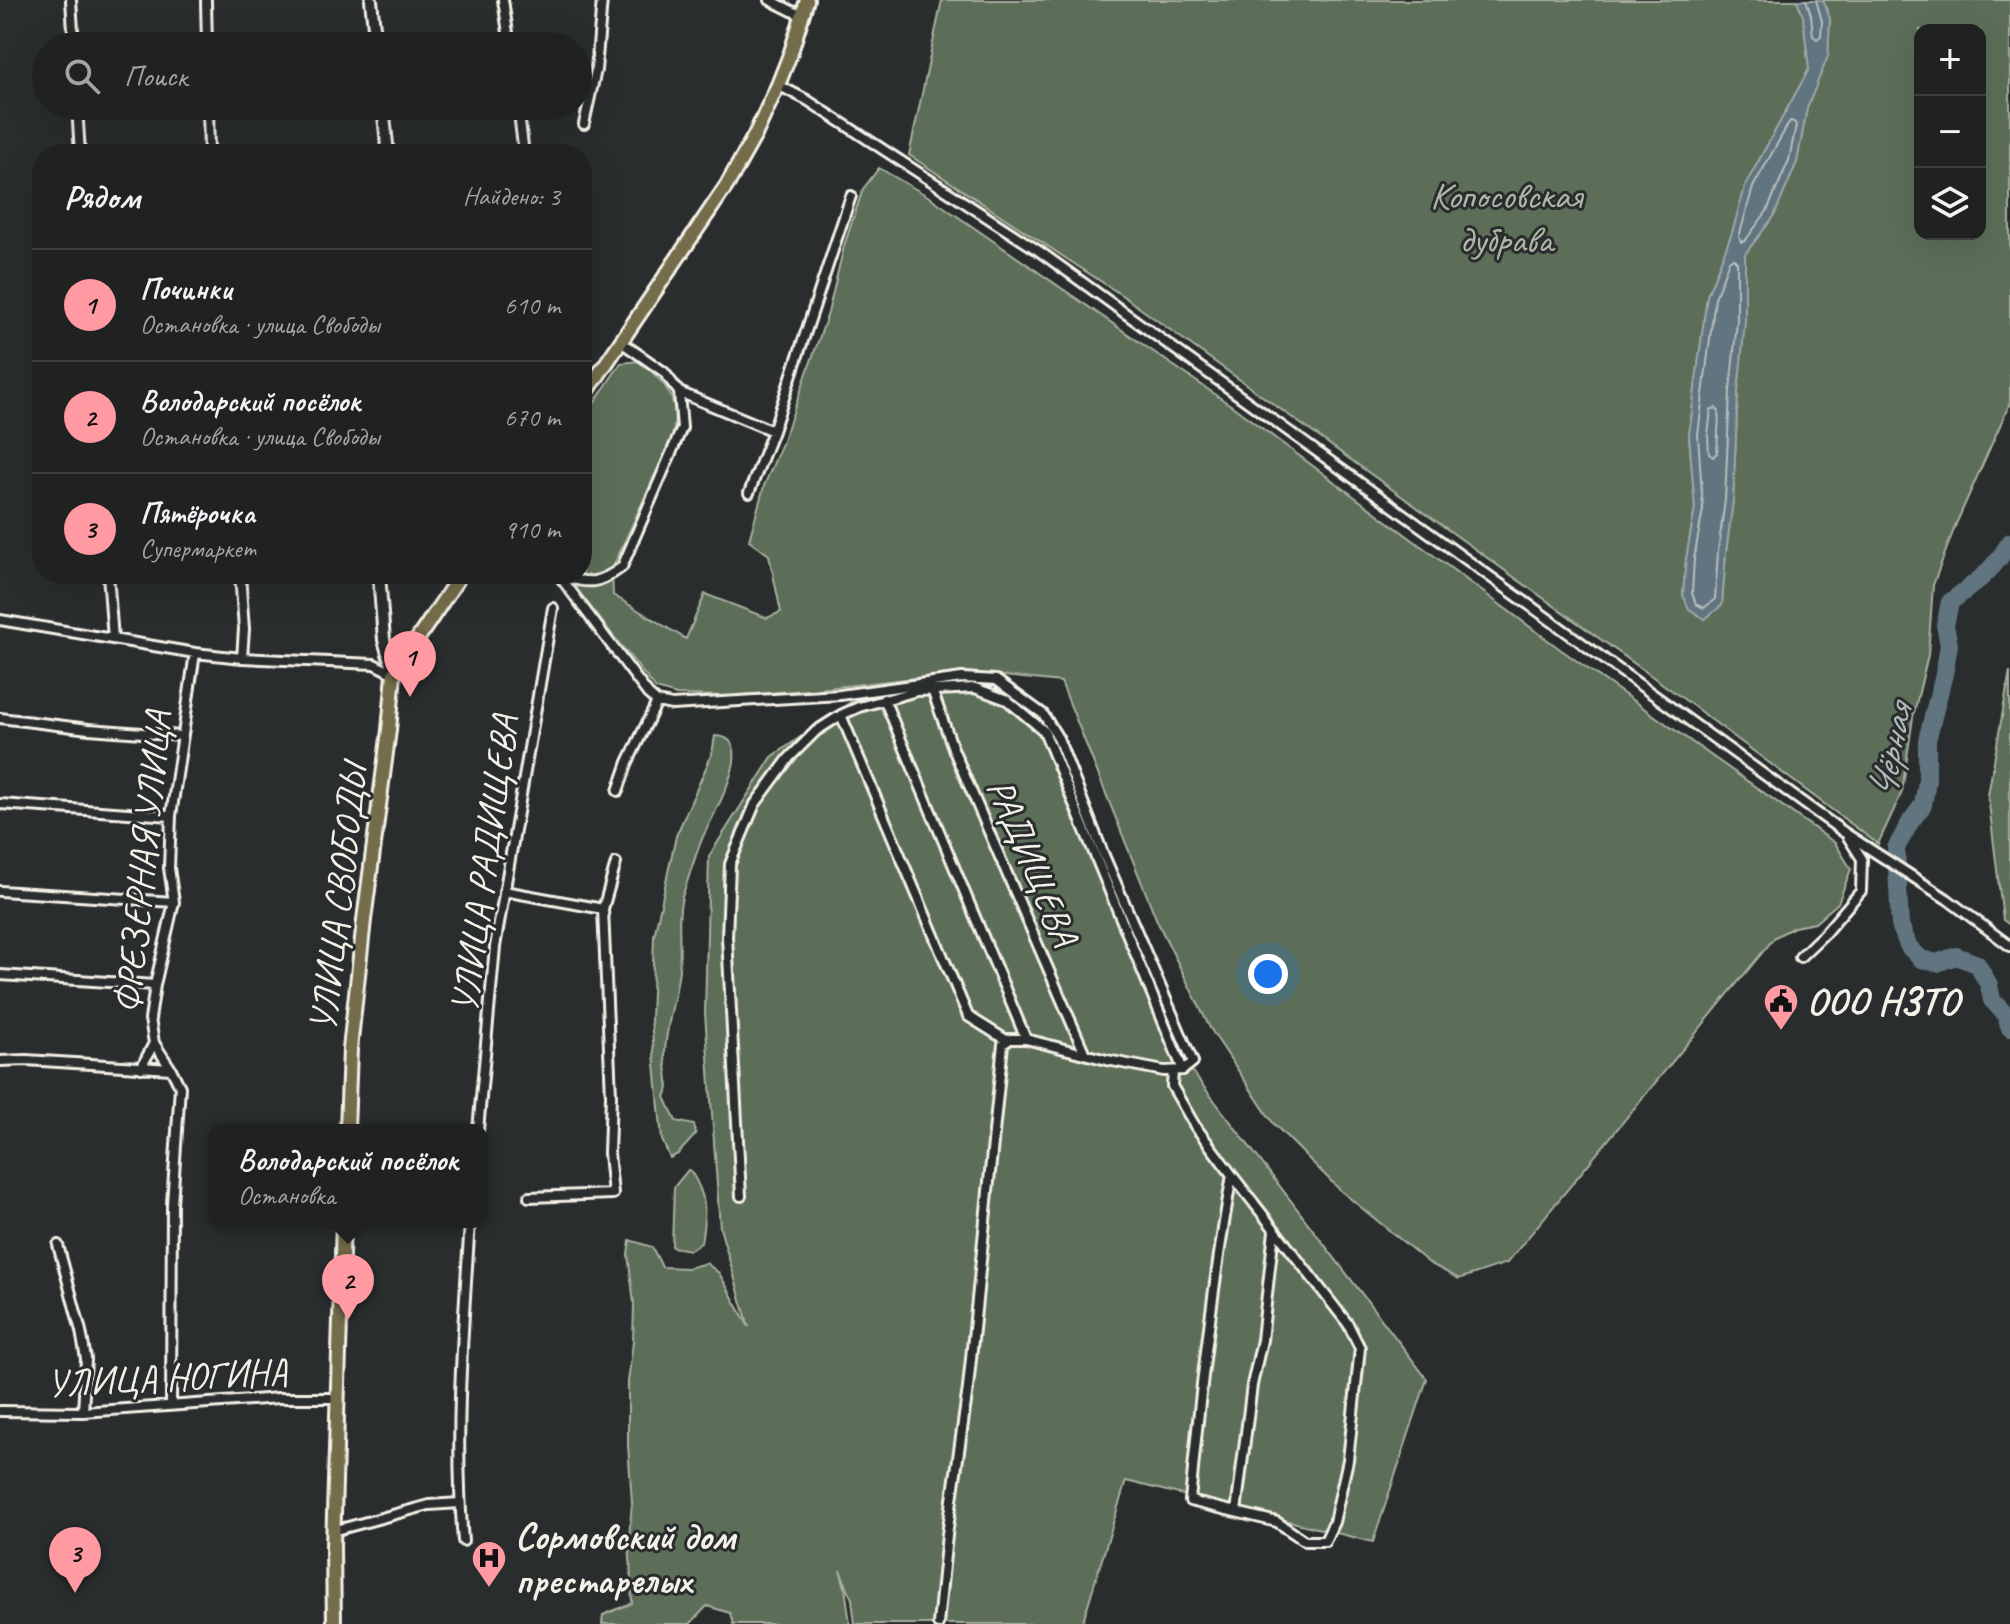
<!DOCTYPE html>
<html lang="ru">
<head>
<meta charset="utf-8">
<style>
	:root { --surface:#202222; --page:#282a2a; --text:#f1f3f6; --muted:#a2a4a5; --line:#3d3f40; --accent:#ff9aa2 }
	body { margin:0; font-family:Caveat,sans-serif; background:var(--page); color:var(--text) }
	.controls { position:absolute; right:24px; top:24px; display:grid; overflow:hidden; border-radius:16px; box-shadow:0 8px 32px #0002 }
	.controls button { width:72px; height:72px; display:grid; place-items:center; padding:0; border:0; border-bottom:2px solid var(--line); background:var(--surface); color:var(--text); font:40px sans-serif }
	.you { position:absolute; left:1268px; top:974px; width:28px; height:28px; margin:-20px; border:6px solid #fff; border-radius:50%; background:#1a73e8; box-shadow:0 0 0 12px #1a73e833 }
	.badge { display:grid; place-items:center; width:52px; height:52px; border-radius:50%; background:var(--accent); color:#111; font-size:26px; font-weight:700 }
	.pin { position:absolute; translate:-50% -66px; filter:drop-shadow(0 2px 4px #0008) }
	.pin::after { content:''; position:absolute; top:42px; width:28px; height:24px; background:inherit; clip-path:polygon(0 0,100% 0,50% 100%) }
	.popup { position:absolute; left:208px; top:1124px; width:280px; height:104px; box-sizing:border-box; display:grid; place-content:center; border-radius:16px; background:var(--surface); filter:drop-shadow(0 2px 6px #0005); font-size:26px; white-space:nowrap; color:var(--muted) }
	.popup b { font-size:30px; color:var(--text) }
	.popup::after { content:''; position:absolute; left:50%; top:100%; margin-left:-16px; border:16px solid transparent; border-top-color:var(--surface) }
	.list { margin:0; padding:0; list-style:none }
	h2 { display:flex; justify-content:space-between; align-items:center; height:104px; margin:0; padding:0 32px; font-size:34px }
	h2 small { font-size:26px; font-weight:400; color:var(--muted) }
	.list li { display:grid; grid-template-columns:52px 1fr auto; gap:24px; align-items:center; box-sizing:border-box; height:112px; padding:0 32px; border-top:2px solid var(--line) }
	.list b { display:block; font-size:30px; white-space:nowrap }
	.list p { margin:0; font-size:26px; white-space:nowrap; color:var(--muted) }
	.list em { font-size:26px; font-style:normal; color:var(--muted) }
	.icon { flex:none; width:44px; height:44px; fill:none; stroke:currentColor; stroke-width:2; stroke-linecap:round; stroke-linejoin:round }
	.map { position:relative; flex:none; width:2010px; height:1624px; overflow:hidden }
	.search { position:absolute; background:var(--surface); box-shadow:0 8px 32px #0002; left:32px; top:32px; width:560px; height:88px; display:flex; align-items:center; gap:20px; box-sizing:border-box; padding:0 28px; border-radius:44px; color:var(--muted); font-size:30px }
	.panel { position:absolute; background:var(--surface); box-shadow:0 8px 32px #0002; left:32px; top:144px; width:560px; height:440px; border-radius:32px }
	.map>svg:first-child { display:block }
	.green { fill:#5c6e58; stroke:#a8b0a0; stroke-width:2; fill-rule:evenodd }
	.water { fill:#60747f; stroke:#9ba6a9; stroke-width:2 }
	.lines { fill:none; stroke-linecap:round; stroke-linejoin:round }
	.shore { stroke:#b9bfbe; stroke-width:2 }
	.river { stroke:#60747f; stroke-width:18 }
	.minor-casing { stroke:#f4f1e8; stroke-width:14 }
	.tertiary-casing { stroke:#f4f1e8; stroke-width:16 }
	.primary-casing { stroke:#f4f1e8; stroke-width:18 }
	.minor { stroke:#2a2d2e; stroke-width:8 }
	.tertiary { stroke:#2a2d2e; stroke-width:10 }
	.primary { stroke:#746c4b; stroke-width:12 }
	.labels { text-anchor:middle; stroke-width:6; stroke-linejoin:round; paint-order:stroke }
	.park-label { font-size:38px; fill:#b0b6a7; stroke:#2a2d2e }
	.street-label { font-size:38px; fill:#f4f1e8; stroke:#2a2d2e }
	.poi-label { font-size:38px; font-weight:bold; fill:#f4f1e8; stroke:#2a2d2e; text-anchor:start }
	.water-label { font-size:40px; font-style:italic; fill:#b1b9b9; stroke:#2a2d2e }
</style>
</head>
<body>
<div class="map">
<svg width="2010" height="1624" viewBox="0 0 2010 1624">
	<rect width="100%" height="100%" fill="#2a2d2e"/>
	<filter id="ink" filterUnits="userSpaceOnUse"><feTurbulence type="fractalNoise" baseFrequency=".0125" numOctaves="2"/><feDisplacementMap in="SourceGraphic" scale="16" xChannelSelector="R" yChannelSelector="G"/><feConvolveMatrix kernelMatrix="1 2 1 2 8 2 1 2 1" color-interpolation-filters="sRGB"/></filter>
	<g filter="url(#ink)">
		<path class="green" d="M942 0H1797L1803 16 1809 69 1746 184 1732 233 1707 296 1689 435 1695 508 1686 559 1683 595 1705 619 1722 604 1726 552 1733 501 1738 392 1745 321V254L1774 216 1797 162 1807 108 1828 55 1830 19 1823 0H2010V403L1956 524 1933 585 1928 655 1913 717 1902 792 1878 844 1685 700 1123 296 909 155ZM1920 30H1980V234H1920Z
			M879 168 931 198 1232 406 1560 649 1835 843 1851 869 1838 903 1815 923 1794 927 1775 937 1507 1263 1459 1279 1429 1263 1341 1191 1273 1123 1210 1028 1158 923 1061 682 966 672 819 689 729 696 676 695 656 689 580 594 566 574H582V421L621 363 639 361C668 385 681 399 672 438L612 569 613 595 686 639 705 594 767 618 781 612 769 555 749 540 764 486 783 441 828 313 844 246 863 189Z
			M2010 671V925L2003 920 1988 795Z
			M967 682 1008 694 1045 723 1191 1070 1427 1379 1373 1542 1126 1481 1082 1624H855L852 1599 840 1570 845 1587 850 1624H733L730 1613 707 1606 690 1624H602L603 1615 632 1603 629 1537 632 1503 628 1445V1382L633 1342 634 1304 628 1254 630 1240 652 1247 662 1267 688 1268 706 1263 719 1273 749 1327 720 1228 705 1013 709 856 772 757 852 701 926 683Z
			M715 736C762 736 710 820 702 839 695 856 690 874 684 891 675 915 682 945 679 970 676 999 665 1027 665 1055 665 1070 672 1083 665 1097L676 1121 694 1125 696 1134 678 1154 670 1158 662 1140 651 1020 654 936 676 836 712 754Z
			M688 1170H690C708 1197 706 1213 701 1243L690 1250 672 1247 674 1187Z"/>
		<path class="water" d="M1797 0H1823L1830 19 1828 56 1807 108 1797 162 1774 216 1745 254V321L1738 392 1733 501 1726 552 1722 605 1705 619 1689 609 1683 595 1686 559 1695 508 1689 435 1707 296 1732 233 1746 184 1809 69 1803 16Z"/>
		<g class="lines">
			<path class="shore" d="M1806 0 1811 15 1813 36 1817 39 1821 36 1822 21 1816 0
				M1790 121 1794 122 1796 125 1789 160 1767 211 1745 241 1741 242 1739 237 1753 187Z
				M1733 258 1737 262V321L1730 391 1725 500 1718 551 1715 599 1704 608 1696 604 1692 593 1694 559 1703 509 1698 435 1715 298 1729 261Z
				M1716 408 1719 412 1717 453 1713 457 1709 454 1708 435 1711 410Z"/>
			<path class="river" d="M2010 542C1993 571 1977 582 1950 602L1945 625 1949 645 1944 674 1927 740V781L1923 805 1911 821 1896 848 1900 925 1909 947 1921 959 1937 963 1956 956 1977 964 1989 985 1992 1000 2005 1014 2010 1028"/>
			<g class="minor-casing">
				<path id="minor" d="M71 0 74 46
					M206 0 207 46
					M503 0 510 46
					M770 0 802 16
					M778 85 807 100 1039 251 1845 833 1947 899 2010 946
					M77 106 80 154
					M208 106 209 154
					M518 106 524 154
					M584 124 596 70 602 0
					M621 342 664 372 679 392 773 431
					M749 493 773 431 851 196
					M108 574 113 639
					M240 574 244 629 242 658
					M558 574 648 694 657 702 672 705 840 695 962 678 996 680 1043 714 1058 738 1103 853 1193 1062 1183 1070 1164 1071 1107 1060 1026 1039H1010L1003 1044 968 1388 947 1535 938 1624
					M560 576C588 583 597 586 622 567L682 428 679 392
					M0 620 195 653 242 658 374 664 394 674
					M932 690 954 751 1085 1054
					M884 699 1026 1039
					M841 715 968 1016 1006 1040
					M0 718 89 729 182 736
					M618 791 628 762 657 702
					M0 804 171 816
					M0 891 174 902
					M504 891 603 909
					M1800 957 1825 933 1861 891 1862 859 1848 837
					M0 975 155 985
					M0 1061 26 1060 171 1069
					M141 1068 154 1043
					M1173 1071 1172 1086 1195 1126 1232 1175 1348 1324 1360 1348 1348 1460 1334 1522 1325 1541H1305L1277 1522 1190 1501C1200 1392 1213 1283 1232 1175
					M478 1130 495 947 553 608
					M741 1196 727 937 730 864 755 804 789 758 816 731 841 715 859 707 917 691 975 688 1007 700 1044 731 1183 1070
					M529 1197 613 1194 609 1153 611 1095 603 909 616 863
					M58 1245 81 1331 86 1359 83 1412
					M171 1405 172 1204 180 1087 171 1069 154 1043 150 1019 155 985 174 902 169 868 171 816 195 653
					M0 1411 83 1412 279 1398H336
					M1236 1512 1252 1385 1262 1340 1274 1231
					M333 1531 429 1505 460 1503
					M463 1541C454 1435 463 1328 470 1222"/>
			</g>
			<g class="tertiary-casing">
				<path id="tertiary" d="M371 0 376 46
					M383 106 388 154
					M379 574 384 640 394 674"/>
			</g>
			<g class="primary-casing">
				<path id="primary" d="M582 399 727 185 755 135 778 85 791 52 807 0
					M347 1130 350 1049 364 920 389 730 394 674 461 574
					M334 1624 333 1547 343 1222"/>
			</g>
			<use href="#minor" class="minor"/>
			<use href="#tertiary" class="tertiary"/>
			<use href="#primary" class="primary"/>
		</g>
	</g>
	<defs>
		<g id="civic-pin" transform="scale(1.8)"><path d="M0 17L-7.5 6A9.5 9.5 0 1 1 7.5 6Z" fill="#ff9aa2" stroke="#2a2d2e"/><path d="M-.6-6.5H3V-4.5H.6V-3L4-1V1h2V6H-6V1h2V-1L-.6-3ZM-1.2 2.5V6h2.4V2.5Z" fill="#111"/></g>
		<g id="hospital-pin" transform="scale(1.8)"><path d="M0 17L-7.5 6A9.5 9.5 0 1 1 7.5 6Z" fill="#ff9aa2" stroke="#2a2d2e"/><path d="M-5-5h3v3.5h4V-5h3V5h-3V1.5h-4V5h-3Z" fill="#111"/></g>
	</defs>
	<g fill-rule="evenodd">
		<use href="#civic-pin" x="1781" y="1001"/>
		<use href="#hospital-pin" x="489" y="1558"/>
	</g>
	<g class="labels">
		<g class="park-label">
			<text x="1506" y="208">Копосовская<tspan x="1506" dy="44">дубрава</tspan></text>
		</g>
		<g class="street-label">
			<text transform="translate(142 862) rotate(-84)" y="13">ФРЕЗЕРНАЯ УЛИЦА</text>
			<text transform="translate(1033 862) rotate(67)" y="13">РАДИЩЕВА</text>
			<text transform="translate(484 864) rotate(-82)" y="13">УЛИЦА РАДИЩЕВА</text>
			<text transform="translate(338 898) rotate(-83)" y="13">УЛИЦА СВОБОДЫ</text>
			<text transform="translate(167 1377) rotate(-3)" y="13">УЛИЦА НОГИНА</text>
		</g>
		<g class="poi-label">
			<text x="1807" y="1014">ООО НЗТО</text>
			<text x="515" y="1549">Сормовский дом<tspan x="515" dy="44">престарелых</tspan></text>
		</g>
		<g class="water-label">
			<text transform="translate(1889 752) rotate(-79)" y="14">Чёрная</text>
		</g>
	</g>
</svg>
<div class="controls">
<button>+</button>
<button>−</button>
<button><svg class="icon" aria-label="layers" viewBox="0 0 24 24"><path d="M12 4l9 5-9 5-9-5zM3 14l9 5 9-5"/></svg></button>
</div>
<div class="you"></div>
<div class="pin badge" style="left:410px;top:697px">1</div>
<div class="pin badge" style="left:348px;top:1320px">2</div>
<div class="popup"><b>Володарский посёлок</b>Остановка</div>
<div class="pin badge" style="left:75px;top:1593px">3</div>
<div class="search"><svg class="icon" aria-label="search" viewBox="0 0 24 24"><circle cx="10" cy="10" r="6"/><path d="M15 15l6 6"/></svg>Поиск</div>
<section class="panel">
<h2>Рядом<small>Найдено: 3</small></h2>
<ul class="list">
<li><span class="badge">1</span><div><b>Починки</b><p>Остановка · улица Свободы</p></div><em>610 m</em></li>
<li><span class="badge">2</span><div><b>Володарский посёлок</b><p>Остановка · улица Свободы</p></div><em>670 m</em></li>
<li><span class="badge">3</span><div><b>Пятёрочка</b><p>Супермаркет</p></div><em>910 m</em></li>
</ul>
</section>
</div>
</body>
</html>
